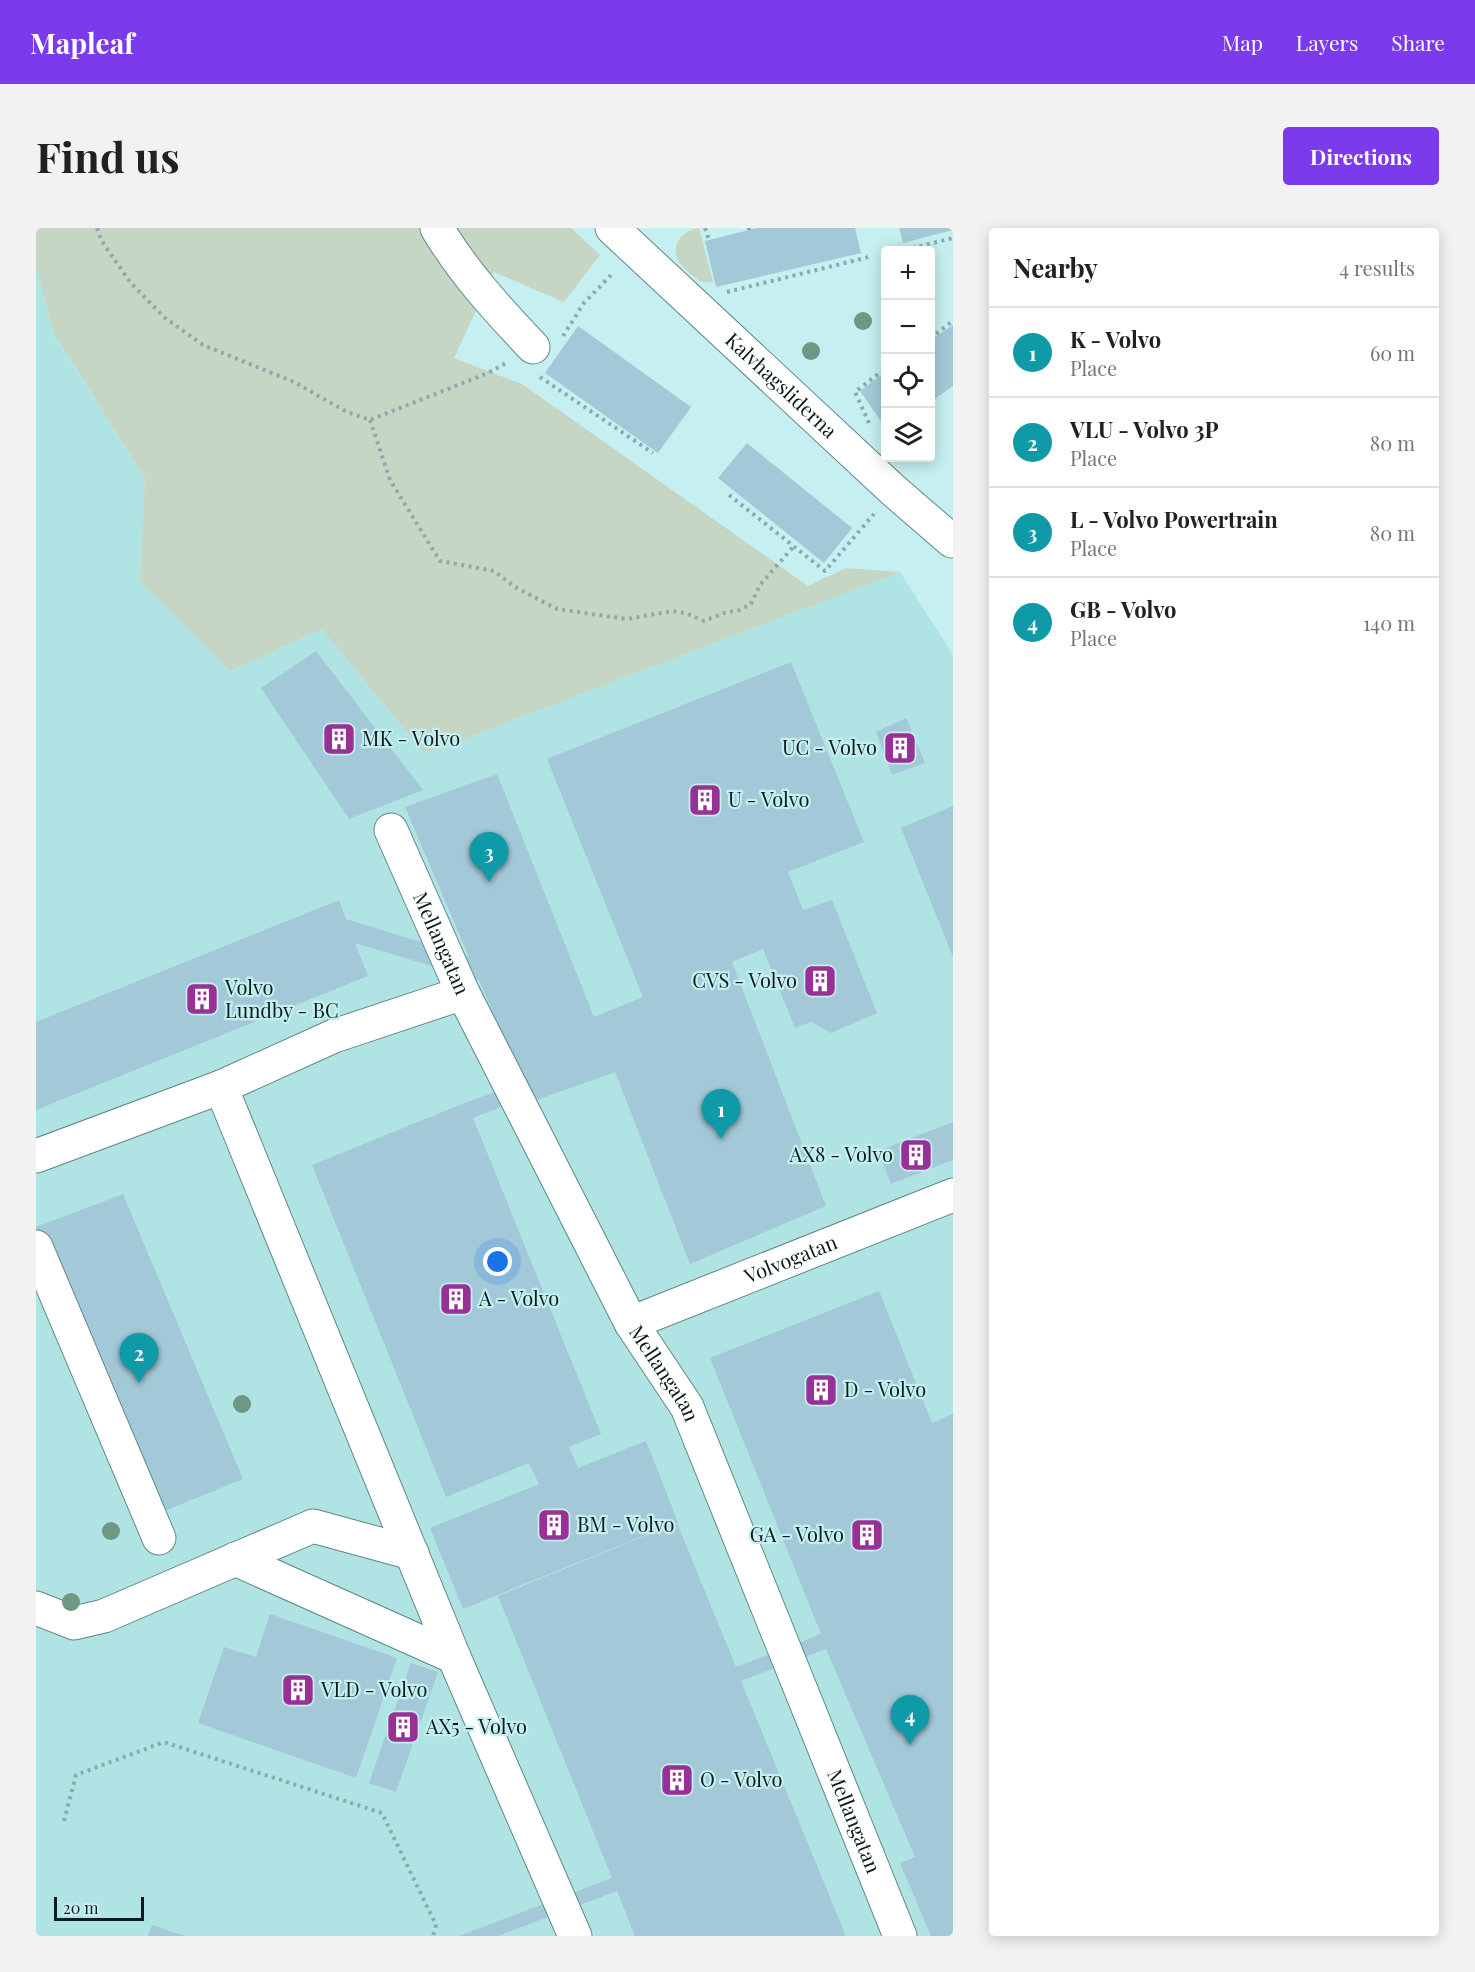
<!DOCTYPE html>
<html lang="en">
<head>
<meta charset="utf-8">
<style>
	:root { --surface:#fff; --page:#f2f2f2; --text:#202124; --muted:#757577; --line:#e0e0e0; --accent:#7c3aed }
	body { margin:0; font-family:"Playfair Display",serif; background:var(--page); color:var(--text) }
	.controls { position:absolute; right:18px; top:18px; display:grid; overflow:hidden; border-radius:6px; box-shadow:0 3px 15px #0003 }
	.controls button { width:54px; height:54px; display:grid; place-items:center; padding:0; border:0; border-bottom:2px solid var(--line); background:var(--surface); color:var(--text); font:30px sans-serif }
	.scale { position:absolute; left:18px; bottom:15px; width:90px; box-sizing:border-box; padding-left:6px; border:3px solid #0c1c1c; border-top:0; font-size:16px; line-height:21px; white-space:nowrap; color:#0c1c1c; -webkit-text-stroke:4px #c5eff0; paint-order:stroke }
	.you { position:absolute; left:462px; top:1034px; width:21px; height:21px; margin:-15px; border:4px solid #fff; border-radius:50%; background:#1a73e8; box-shadow:0 0 0 9px #1a73e833 }
	.badge { display:grid; place-items:center; width:39px; height:39px; border-radius:50%; background:var(--accent); color:#fff; font-size:20px; font-weight:700 }
	.pin { position:absolute; translate:-50% -50px; filter:drop-shadow(0 2px 3px #0008) }
	.pin::after { content:''; position:absolute; top:32px; width:21px; height:18px; background:inherit; clip-path:polygon(0 0,100% 0,50% 100%) }
	.list { margin:0; padding:0; list-style:none }
	h2 { display:flex; justify-content:space-between; align-items:center; height:78px; margin:0; padding:0 24px; font-size:26px }
	h2 small { font-size:20px; font-weight:400; color:var(--muted) }
	.list li { display:grid; grid-template-columns:39px 1fr auto; gap:18px; align-items:center; box-sizing:border-box; height:90px; padding:0 24px; border-top:2px solid var(--line) }
	.list b { display:block; font-size:22px; white-space:nowrap }
	.list p { margin:0; font-size:20px; white-space:nowrap; color:var(--muted) }
	.list em { font-size:20px; font-style:normal; color:var(--muted) }
	.icon { flex:none; width:33px; height:33px; fill:none; stroke:currentColor; stroke-width:2; stroke-linecap:round; stroke-linejoin:round }
	.map { position:relative; flex:none; width:917px; height:1708px; overflow:hidden; border-radius:6px }
	header { display:flex; align-items:center; gap:36px; box-sizing:border-box; height:84px; padding:0 30px; background:var(--accent); color:#fff }
	header strong { font-size:28px }
	nav { display:flex; gap:33px; margin-inline-start:auto; font-size:21px }
	.intro { display:flex; align-items:center; justify-content:space-between; box-sizing:border-box; height:144px; padding:0 36px }
	h1 { margin:0; font-size:42px }
	.button { padding:15px 27px; border-radius:6px; background:var(--accent); color:#fff; font-size:21px; font-weight:700 }
	main { display:flex; gap:36px; padding:0 36px }
	aside { flex:1; background:var(--surface); border-radius:6px; box-shadow:0 3px 15px #0003 }
	.map>svg:first-child { display:block }
	.built { fill:#b0e3e4 }
	.green { fill:#c5d6c5 }
	.building { fill:#a3c9d8 }
	.lines { fill:none; stroke-linecap:round; stroke-linejoin:round }
	.minor-casing { stroke:#608787; stroke-width:35 }
	.path { stroke:#89abac; stroke-width:4; stroke-dasharray:3 4.5; stroke-linecap:butt }
	.minor { stroke:#fff; stroke-width:33 }
	.tree { fill:#6f9783 }
	.labels { text-anchor:middle; stroke-width:4.5; stroke-linejoin:round; paint-order:stroke }
	.street-label { font-size:20px; fill:#0c1c1c; stroke:#c5eff0 }
	.poi-label { font-size:20px; fill:#0c1c1c; stroke:#c5eff0; text-anchor:start }
</style>
</head>
<body>
<header>
<strong>Mapleaf</strong>
<nav><a>Map</a><a>Layers</a><a>Share</a></nav>
</header>
<div class="intro"><h1>Find us</h1><a class="button">Directions</a></div>
<main>
<div class="map">
<svg width="917" height="1708" viewBox="0 0 917 1708">
	<rect width="100%" height="100%" fill="#c5eff0"/>
	<path class="built" d="M0 39 18 107 109 250 104 354 194 443 286 401 389 526 864 344 917 427V1708H0Z"/>
	<path class="green" d="M0 0H535L564 27 528 74 458 44 418 130 486 156 772 358 810 340 864 344 389 526 286 401 194 443 104 354 109 250 18 106 0 39Z
		M663 0 677 54H665C658 48 648 42 643 34 633 17 647 2 663 0Z"/>
	<path class="building" d="M721 0H819L825 25 680 59 669 13Z
		M863 0H917V2L867 15Z
		M917 97V158L894 174V112Z
		M542 98 655 179 622 225 509 145Z
		M849 144V199L824 163Z
		M711 215 816 300 788 335 682 250Z
		M280 423 387 562 313 591 225 460Z
		M755 434 828 614 752 644 767 682 796 672 841 785 795 805 775 794 759 800 727 721 696 734 790 978 654 1036 579 844 495 874 492 868 437 890 565 1206 533 1219 542 1240 610 1213 642 1294 427 1381 394 1300 503 1256 493 1235 410 1269 276 937 431 874 487 854 443 752 319 715 332 748 0 882V794L303 672 310 691 433 729 369 579 461 546 558 789 607 769 511 531Z
		M870 490 889 535 856 547 840 504Z
		M917 578V729L865 600Z
		M917 894V932L855 956 842 923Z
		M87 966 207 1251 99 1295 0 1058V999Z
		M843 1063 896 1195 917 1186V1708H895L864 1635 879 1629 790 1421 705 1453 810 1708H599L581 1663 462 1708H423L576 1650 462 1368 641 1295 700 1439 785 1406 674 1130Z
		M234 1386 361 1430 320 1550 162 1495 188 1419 220 1429Z
		M375 1435 402 1444 360 1564 333 1555Z
		M116 1697 149 1708H112Z"/>
	<g class="lines">
		<g class="minor-casing">
			<g id="minor">
				<path d="M401 0C427 44 462 82 497 119"/>
				<path id="s1" d="M576 0 857 262 916 313"/>
				<path id="s2" d="M355 602 427 765 595 1095 651 1179 864 1708"/>
				<path d="M185 859 418 1429"/>
				<path d="M0 928 185 859 298 808 427 765"/>
				<path d="M0 1019 123 1310"/>
				<path id="s3" d="M595 1095 917 967"/>
				<path d="M199 1331 418 1429 539 1708"/>
				<path d="M0 1380 38 1395 68 1388 277 1298 376 1325"/>
			</g>
		</g>
		<path class="path" d="M61 0 65 12 94 54 128 89 167 117 258 154 311 184 334 192 452 145 470 135
			M669 0 673 12
			M713 0V2
			M869 22 917 10
			M691 64 833 29
			M527 108 548 75 578 44
			M894 110 917 93
			M504 149 617 225
			M334 192 354 252 404 333 458 343 479 359 521 381 591 391 637 383 652 386 668 393 688 385 704 382 715 376 724 357 758 318
			M833 195 819 164 850 140
			M693 267 789 343 838 286
			M28 1593 40 1547 128 1514 346 1585 400 1697 397 1708"/>
		<use href="#minor" class="minor"/>
	</g>
	<g class="tree">
		<circle cx="827" cy="93" r="9"/>
		<circle cx="775" cy="123" r="9"/>
		<circle cx="206" cy="1176" r="9"/>
		<circle cx="75" cy="1303" r="9"/>
		<circle cx="35" cy="1374" r="9"/>
	</g>
	<defs>
		<g id="building-square" transform="scale(1.725)"><rect x="-9" y="-9" width="18" height="18" rx="4" fill="#973196" stroke="#c5eff0"/><path d="M-4-6H4V6H1V3H-1V6H-4ZM-2.5-4.3h1.7v1.8h-1.7ZM.8-4.3h1.7v1.8H.8ZM-2.5-1h1.7V.8h-1.7ZM.8-1h1.7V.8H.8Z" fill="#fff"/></g>
	</defs>
	<g fill-rule="evenodd">
		<use href="#building-square" x="303" y="511"/>
		<use href="#building-square" x="864" y="520"/>
		<use href="#building-square" x="669" y="572"/>
		<use href="#building-square" x="784" y="753"/>
		<use href="#building-square" x="166" y="771"/>
		<use href="#building-square" x="880" y="927"/>
		<use href="#building-square" x="420" y="1071"/>
		<use href="#building-square" x="785" y="1162"/>
		<use href="#building-square" x="518" y="1297"/>
		<use href="#building-square" x="831" y="1307"/>
		<use href="#building-square" x="262" y="1462"/>
		<use href="#building-square" x="367" y="1499"/>
		<use href="#building-square" x="641" y="1552"/>
	</g>
	<g class="labels">
		<g class="street-label">
			<text dy="7" stroke="none"><textPath href="#s1" startOffset="231">Kalvhagsliderna</textPath></text>
			<text dy="7" stroke="none"><textPath href="#s2" startOffset="124">Mellangatan</textPath></text>
			<text dy="7" stroke="none"><textPath href="#s3" startOffset="172">Volvogatan</textPath></text>
			<text dy="7" stroke="none"><textPath href="#s2" startOffset="609">Mellangatan</textPath></text>
			<text dy="7" stroke="none"><textPath href="#s2" startOffset="1096">Mellangatan</textPath></text>
		</g>
		<g class="poi-label">
			<text x="326" y="518">MK - Volvo</text>
			<text x="841" y="527" text-anchor="end">UC - Volvo</text>
			<text x="692" y="579">U - Volvo</text>
			<text x="761" y="760" text-anchor="end">CVS - Volvo</text>
			<text x="189" y="767">Volvo<tspan x="189" dy="23">Lundby - BC</tspan></text>
			<text x="857" y="934" text-anchor="end">AX8 - Volvo</text>
			<text x="443" y="1078">A - Volvo</text>
			<text x="808" y="1169">D - Volvo</text>
			<text x="541" y="1304">BM - Volvo</text>
			<text x="808" y="1314" text-anchor="end">GA - Volvo</text>
			<text x="285" y="1469">VLD - Volvo</text>
			<text x="390" y="1506">AX5 - Volvo</text>
			<text x="664" y="1559">O - Volvo</text>
		</g>
	</g>
</svg>
<div class="controls">
<button>+</button>
<button>−</button>
<button><svg class="icon" aria-label="locate" viewBox="0 0 24 24"><circle cx="12" cy="12" r="6"/><path d="M12 2v4M12 18v4M2 12h4M18 12h4"/></svg></button>
<button><svg class="icon" aria-label="layers" viewBox="0 0 24 24"><path d="M12 4l9 5-9 5-9-5zM3 14l9 5 9-5"/></svg></button>
</div>
<div class="scale">20 m</div>
<div class="you"></div>
<div class="pin badge" style="left:685px;top:911px;background:#0f9aa8">1</div>
<div class="pin badge" style="left:103px;top:1155px;background:#0f9aa8">2</div>
<div class="pin badge" style="left:453px;top:654px;background:#0f9aa8">3</div>
<div class="pin badge" style="left:874px;top:1517px;background:#0f9aa8">4</div>
</div>
<aside>
<h2>Nearby<small>4 results</small></h2>
<ul class="list">
<li><span class="badge" style="background:#0f9aa8">1</span><div><b>K - Volvo</b><p>Place</p></div><em>60 m</em></li>
<li><span class="badge" style="background:#0f9aa8">2</span><div><b>VLU - Volvo 3P</b><p>Place</p></div><em>80 m</em></li>
<li><span class="badge" style="background:#0f9aa8">3</span><div><b>L - Volvo Powertrain</b><p>Place</p></div><em>80 m</em></li>
<li><span class="badge" style="background:#0f9aa8">4</span><div><b>GB - Volvo</b><p>Place</p></div><em>140 m</em></li>
</ul>
</aside>
</main>
</body>
</html>
